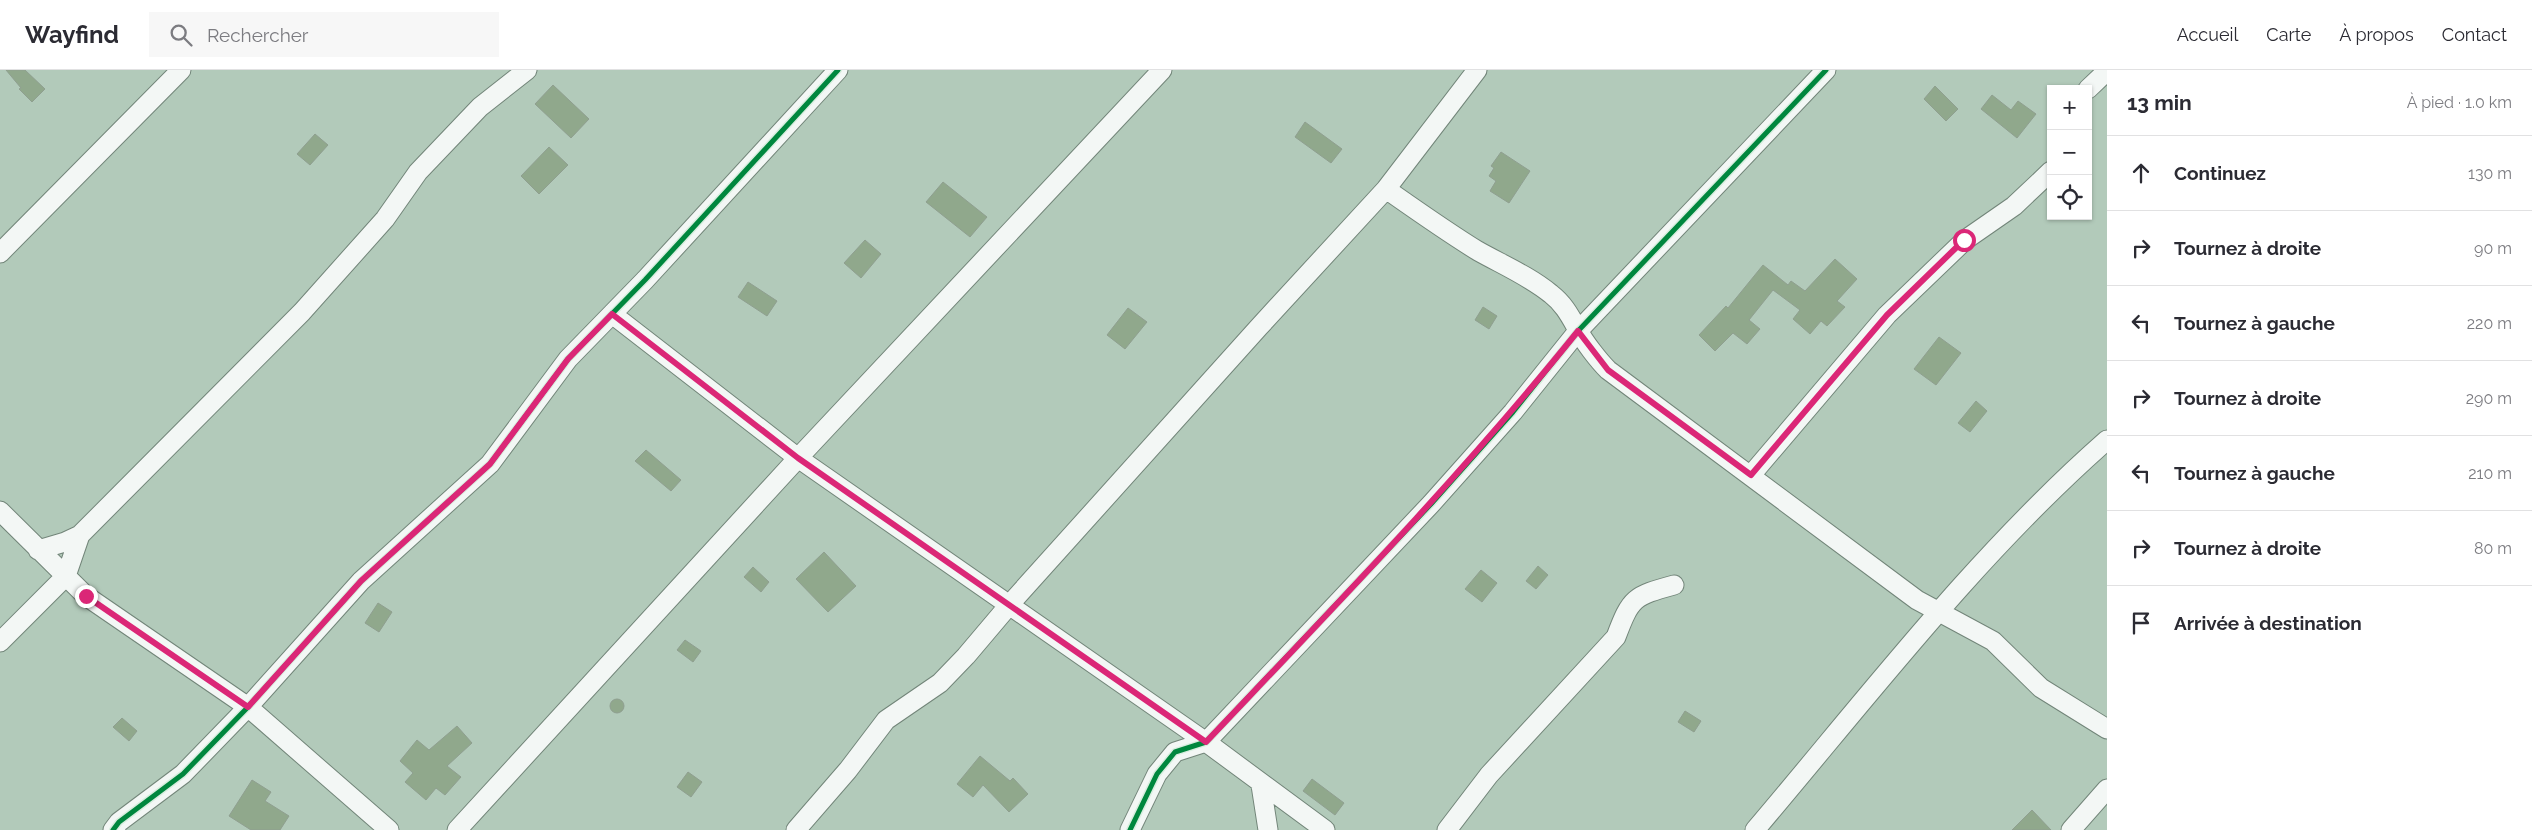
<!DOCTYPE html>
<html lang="fr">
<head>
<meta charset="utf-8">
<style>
	:root { --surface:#fff; --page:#f7f7f7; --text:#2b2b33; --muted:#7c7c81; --line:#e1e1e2 }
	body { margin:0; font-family:Raleway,sans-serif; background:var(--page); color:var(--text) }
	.controls { position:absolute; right:15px; top:15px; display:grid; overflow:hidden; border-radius:0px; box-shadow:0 1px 4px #0004 }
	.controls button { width:45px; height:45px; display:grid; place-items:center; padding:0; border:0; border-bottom:1px solid var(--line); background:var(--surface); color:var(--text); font:25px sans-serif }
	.stop { position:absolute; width:15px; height:15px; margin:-11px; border:4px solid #db2777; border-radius:50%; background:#fff }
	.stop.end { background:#db2777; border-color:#fff; box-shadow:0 1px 5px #0008 }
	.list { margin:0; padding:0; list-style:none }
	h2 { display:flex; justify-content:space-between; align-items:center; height:65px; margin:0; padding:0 20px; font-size:21px }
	h2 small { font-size:16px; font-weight:400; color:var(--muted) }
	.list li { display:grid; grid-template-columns:32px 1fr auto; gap:15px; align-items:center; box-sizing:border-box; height:75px; padding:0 20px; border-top:1px solid var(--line) }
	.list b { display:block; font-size:19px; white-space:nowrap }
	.list em { font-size:16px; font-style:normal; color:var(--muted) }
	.icon { flex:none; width:28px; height:28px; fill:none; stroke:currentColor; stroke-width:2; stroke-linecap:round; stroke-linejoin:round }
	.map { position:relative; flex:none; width:2107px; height:760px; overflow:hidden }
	header { display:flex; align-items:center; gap:30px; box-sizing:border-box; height:70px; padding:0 25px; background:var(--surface); border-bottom:1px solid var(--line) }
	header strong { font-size:24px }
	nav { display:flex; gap:28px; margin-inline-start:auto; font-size:18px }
	.search { width:350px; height:45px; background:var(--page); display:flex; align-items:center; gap:12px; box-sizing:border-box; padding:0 18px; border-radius:0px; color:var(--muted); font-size:19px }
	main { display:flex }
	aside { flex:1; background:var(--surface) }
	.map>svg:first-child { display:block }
	.building { fill:#90a88c; stroke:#8f9f90 }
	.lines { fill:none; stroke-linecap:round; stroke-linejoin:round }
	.minor-casing { stroke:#728579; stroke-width:21 }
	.minor { stroke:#f3f7f5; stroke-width:19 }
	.cycleway-casing { stroke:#d8eedf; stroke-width:8 }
	.cycleway { stroke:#00873e; stroke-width:5 }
	.route { stroke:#db2777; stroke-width:6 }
</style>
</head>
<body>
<header>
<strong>Wayfind</strong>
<div class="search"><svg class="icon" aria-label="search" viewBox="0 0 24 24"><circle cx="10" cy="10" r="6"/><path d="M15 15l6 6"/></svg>Rechercher</div>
<nav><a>Accueil</a><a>Carte</a><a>À propos</a><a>Contact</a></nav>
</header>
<main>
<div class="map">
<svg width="2107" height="760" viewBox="0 0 2107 760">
	<rect width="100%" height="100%" fill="#b2caba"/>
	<path class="building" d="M6 0H25L45 19 32 32 19 19 21 18Z
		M553 15 589 49 571 68 535 34Z
		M1935 16 1958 39 1946 51 1924 29Z
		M1992 25 2011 40 2018 31 2036 44 2017 68 1981 39Z
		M1305 52 1342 79 1331 93 1295 67Z
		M315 64 328 75 310 95 297 84Z
		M549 77 568 95 539 124 521 106Z
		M1501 82 1530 101 1509 133 1490 121 1496 111 1489 106 1494 98 1491 96Z
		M943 112 987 147 970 167 926 132Z
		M865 170 881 184 861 208 844 193Z
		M1835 189 1857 209 1837 231 1845 237 1827 256 1821 251 1810 264 1793 249 1800 240 1773 220 1749 250 1760 259 1747 274 1733 263 1715 281 1699 265 1726 236 1728 238 1763 195 1788 215 1791 211 1805 221Z
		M748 212 777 231 767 246 738 227Z
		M1483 237 1497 246 1489 259 1475 250Z
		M1128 238 1147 252 1125 279 1107 265Z
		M1939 267 1961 283 1936 315 1914 299Z
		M1976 331 1987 341 1970 362 1958 353Z
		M646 380 681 410 671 421 635 391Z
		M824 482 856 516 828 542 796 509Z
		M1538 496 1548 505 1536 519 1526 511Z
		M753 497 769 512 761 522 744 507Z
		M1481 500 1497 513 1482 532 1465 519Z
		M378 533 392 542 379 562 365 553Z
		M685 570 701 581 693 592 677 580Z
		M610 636a7 7 0 1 1 14 0a7 7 0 1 1-14 0Z
		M1685 641 1701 651 1694 662 1678 652Z
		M122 648 137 661 129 671 113 657Z
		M457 656 472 673 447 696 461 707 445 725 436 718 426 730 405 712 413 703 400 691 417 670 429 680Z
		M980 686 1010 711 1013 708 1028 724 1009 742 983 715 973 727 957 714Z
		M688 702 702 712 691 727 677 717Z
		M1312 709 1344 733 1335 745 1303 721Z
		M252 710 271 722 265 731 289 746 280 760H251L229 746Z
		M2032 740 2051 760H2012Z"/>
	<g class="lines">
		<g class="minor-casing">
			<path id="minor" d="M2088 19 2107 1
				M1386 119C1416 140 1447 162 1478 181 1503 195 1529 206 1551 224 1564 234 1570 246 1578 260 1584 272 1599 291 1608 300L1917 530 1993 571 2041 618 2107 659
				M0 183 181 0
				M612 244 798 388 1206 672 1325 760
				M1751 405 1887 245 1965 170 2014 136 2051 101
				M0 441 86 526 248 637 389 760
				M38 480 65 472 80 465 302 242 385 149 418 102 480 37 527 0
				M0 572 66 506 80 465
				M1261 715 1268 760
				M113 760 119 752 183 704 248 637 361 511 490 394 568 289 645 210 838 0
				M457 760 798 388 1162 0
				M796 760 848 700 886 650 940 613 966 586 1010 534 1259 257 1386 119 1477 0
				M1130 760 1157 704 1175 682 1206 672 1431 434 1513 342 1578 261 1826 0
				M1447 760 1489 705 1616 567C1631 527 1634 526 1674 515
				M1755 760C1868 627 1976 485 2107 370
				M2071 760 2107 719"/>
		</g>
		<use href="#minor" class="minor"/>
		<g class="cycleway-casing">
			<path id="cycleway" d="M113 760 119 752 183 704 248 637 361 511 490 394 568 289 645 210 838 0
				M1130 760 1157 704 1175 682 1206 672 1431 434 1513 342 1578 261 1826 0"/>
		</g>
		<use href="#cycleway" class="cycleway"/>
	</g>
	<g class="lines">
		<path class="route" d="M86 526 248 637 361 511 490 394 568 289 612 244 798 388 1206 672C1333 538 1462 405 1578 261L1608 300 1751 405 1887 245 1964 170"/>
	</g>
</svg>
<div class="controls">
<button>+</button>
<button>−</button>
<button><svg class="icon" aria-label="locate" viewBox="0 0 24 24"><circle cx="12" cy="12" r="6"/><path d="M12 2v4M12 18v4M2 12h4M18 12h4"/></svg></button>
</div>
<div class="stop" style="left:1964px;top:170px"></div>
<div class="stop end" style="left:86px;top:526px"></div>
</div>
<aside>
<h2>13 min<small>À pied · 1.0 km</small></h2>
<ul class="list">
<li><svg class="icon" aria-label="ahead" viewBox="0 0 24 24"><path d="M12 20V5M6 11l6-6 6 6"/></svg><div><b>Continuez</b></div><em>130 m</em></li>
<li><svg class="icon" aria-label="right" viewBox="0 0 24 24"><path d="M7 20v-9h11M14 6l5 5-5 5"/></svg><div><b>Tournez à droite</b></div><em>90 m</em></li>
<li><svg class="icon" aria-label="left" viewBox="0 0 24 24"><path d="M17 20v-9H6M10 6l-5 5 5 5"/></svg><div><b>Tournez à gauche</b></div><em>220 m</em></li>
<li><svg class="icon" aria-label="right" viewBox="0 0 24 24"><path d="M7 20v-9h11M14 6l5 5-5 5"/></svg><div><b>Tournez à droite</b></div><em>290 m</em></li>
<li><svg class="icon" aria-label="left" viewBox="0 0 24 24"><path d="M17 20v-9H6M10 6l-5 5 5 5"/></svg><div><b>Tournez à gauche</b></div><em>210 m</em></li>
<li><svg class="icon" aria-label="right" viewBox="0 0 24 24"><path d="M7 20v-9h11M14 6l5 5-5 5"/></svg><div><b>Tournez à droite</b></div><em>80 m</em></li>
<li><svg class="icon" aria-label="arrive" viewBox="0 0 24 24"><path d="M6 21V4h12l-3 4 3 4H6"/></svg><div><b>Arrivée à destination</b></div></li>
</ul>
</aside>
</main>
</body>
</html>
